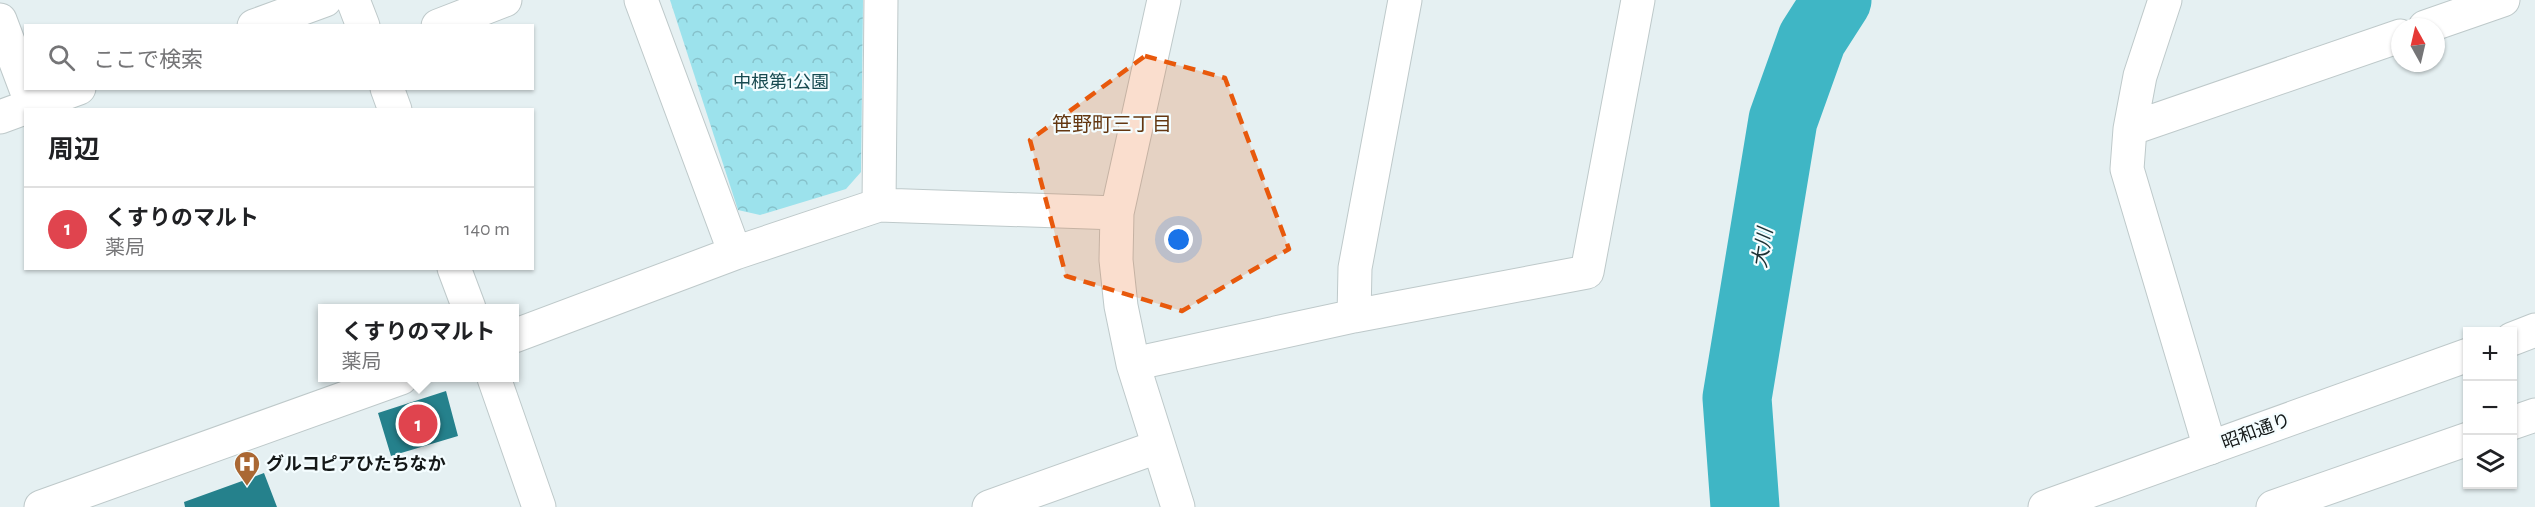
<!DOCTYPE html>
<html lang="ja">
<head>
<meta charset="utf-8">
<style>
	:root { --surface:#fff; --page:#f6f6f6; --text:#202124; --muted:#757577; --line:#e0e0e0; --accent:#2563eb }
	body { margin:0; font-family:"Alegreya Sans","Noto Sans JP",sans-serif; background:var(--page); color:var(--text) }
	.controls { position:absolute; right:18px; bottom:18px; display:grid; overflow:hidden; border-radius:0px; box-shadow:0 2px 4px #0004 }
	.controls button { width:54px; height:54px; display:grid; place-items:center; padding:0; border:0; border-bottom:2px solid var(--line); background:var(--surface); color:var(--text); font:30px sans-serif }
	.compass { position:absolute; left:2391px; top:18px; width:54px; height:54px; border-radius:50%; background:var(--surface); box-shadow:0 2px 4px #0004; rotate:352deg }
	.you { position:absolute; left:1179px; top:240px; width:21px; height:21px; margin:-15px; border:4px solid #fff; border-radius:50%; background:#1a73e8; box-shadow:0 0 0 9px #1a73e833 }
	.badge { display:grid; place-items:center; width:39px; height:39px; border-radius:50%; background:var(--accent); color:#fff; font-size:20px; font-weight:700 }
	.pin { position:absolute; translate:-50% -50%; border:3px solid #fff; box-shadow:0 2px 6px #0006 }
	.popup { position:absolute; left:318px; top:304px; width:201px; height:78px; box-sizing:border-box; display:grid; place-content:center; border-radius:0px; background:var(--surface); filter:drop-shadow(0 2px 4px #0005); font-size:20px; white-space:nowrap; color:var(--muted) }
	.popup b { font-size:22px; color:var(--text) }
	.popup::after { content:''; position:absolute; left:50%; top:100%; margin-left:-12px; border:12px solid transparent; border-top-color:var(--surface) }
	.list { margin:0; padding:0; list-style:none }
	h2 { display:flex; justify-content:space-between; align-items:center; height:78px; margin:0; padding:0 24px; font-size:26px }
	h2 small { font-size:20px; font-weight:400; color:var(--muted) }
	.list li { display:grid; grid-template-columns:39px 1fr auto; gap:18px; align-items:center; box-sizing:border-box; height:84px; padding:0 24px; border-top:2px solid var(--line) }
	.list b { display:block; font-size:22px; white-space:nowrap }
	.list p { margin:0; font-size:20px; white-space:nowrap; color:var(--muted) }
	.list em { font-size:20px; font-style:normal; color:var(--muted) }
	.icon { flex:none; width:33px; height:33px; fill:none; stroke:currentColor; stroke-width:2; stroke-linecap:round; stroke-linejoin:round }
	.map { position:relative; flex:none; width:2535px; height:507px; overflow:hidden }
	.search { position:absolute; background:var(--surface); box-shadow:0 2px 4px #0004; left:24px; top:24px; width:510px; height:66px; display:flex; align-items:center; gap:15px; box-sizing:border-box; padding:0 21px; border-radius:0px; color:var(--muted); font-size:22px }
	.panel { position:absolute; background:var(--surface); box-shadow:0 2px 4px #0004; left:24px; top:108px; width:510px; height:162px; border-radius:0px }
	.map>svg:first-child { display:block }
	.park { fill:url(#park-crowns) }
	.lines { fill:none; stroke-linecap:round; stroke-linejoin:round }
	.river { stroke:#3fb6c5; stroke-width:69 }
	.building { fill:#25818c }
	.minor-casing { stroke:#bec9ca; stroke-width:35 }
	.tertiary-casing { stroke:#bec9ca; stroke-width:35 }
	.minor { stroke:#fff; stroke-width:33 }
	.tertiary { stroke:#fff; stroke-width:33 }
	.marked { fill:#e8590c; fill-opacity:0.2; stroke:#e8590c; stroke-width:4.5; stroke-dasharray:12 8; stroke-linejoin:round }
	.labels { text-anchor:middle; stroke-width:4.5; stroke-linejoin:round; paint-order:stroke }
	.park-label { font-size:18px; fill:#174a50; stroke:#f4fdff }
	.street-label { font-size:18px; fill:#141818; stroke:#f4fdff }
	.poi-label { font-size:18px; font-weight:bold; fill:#141818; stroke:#f4fdff; text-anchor:start }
	.neighbourhood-label { font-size:20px; fill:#633711; stroke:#f4fdff }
	.water-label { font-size:20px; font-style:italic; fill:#1b3033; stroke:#f4fdff }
</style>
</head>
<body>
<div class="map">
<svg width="2535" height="507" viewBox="0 0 2535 507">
	<defs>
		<pattern id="park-crowns" width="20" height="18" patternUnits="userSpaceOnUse" patternTransform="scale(1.5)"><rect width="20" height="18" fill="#9ce2ec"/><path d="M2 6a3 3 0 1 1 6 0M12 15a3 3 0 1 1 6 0" fill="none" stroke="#86c1ca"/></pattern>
	</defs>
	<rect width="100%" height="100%" fill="#e5f0f2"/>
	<path class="park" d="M670 0H863L861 172 846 189 760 215 738 210Z"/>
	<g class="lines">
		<path class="river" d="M1745 507 1737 398 1783 120 1812 39 1837 0"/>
	</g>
	<path class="building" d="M446 391 458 436 391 456 378 413Z
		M264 473 277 507H185L184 502Z"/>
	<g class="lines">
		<g class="minor-casing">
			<path id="minor" d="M353 0 363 26
				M641 0 735 253
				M1164 0 1117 213 1116 260 1121 306 1133 364 1178 507
				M2165 0 2140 76 2130 129 2127 169 2210 448
				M0 20 32 105
				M254 26 325 0
				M438 26 505 0
				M2425 27 2503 0
				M387 88 395 110
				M0 117 79 88
				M2130 129 2400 36
				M879 205 881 0
				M454 268 469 308
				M1354 316 1355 268 1405 0
				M514 336 735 253 879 205 1117 213
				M1133 364 1354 316 1587 272 1638 0
				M494 378 539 507
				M41 507 401 378
				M989 507 1157 447"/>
		</g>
		<g class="tertiary-casing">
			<path id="tertiary" d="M2512 339 2535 330
				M2512 423 2535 415
				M2045 507 2468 355
				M2273 507 2468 439"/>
		</g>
		<use href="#minor" class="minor"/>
		<use href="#tertiary" class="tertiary"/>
	</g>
	<path class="marked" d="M1145 56 1225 78 1289 249 1182 311 1066 276 1030 140Z"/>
	<defs>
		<g id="hospital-pin" transform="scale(1.35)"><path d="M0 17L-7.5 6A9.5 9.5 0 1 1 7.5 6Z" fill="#aa6834" stroke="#f4fdff"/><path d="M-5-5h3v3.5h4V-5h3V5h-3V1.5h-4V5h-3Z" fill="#fff"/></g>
	</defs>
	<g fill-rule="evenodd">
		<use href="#hospital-pin" x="247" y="464"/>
	</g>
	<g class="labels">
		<g class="park-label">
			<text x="781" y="88">中根第1公園</text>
		</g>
		<g class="street-label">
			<text transform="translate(2256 431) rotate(-20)" y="6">昭和通り</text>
		</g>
		<g class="poi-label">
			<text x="266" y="470">グルコピアひたちなか</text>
		</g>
		<g class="neighbourhood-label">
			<text x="1112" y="131">笹野町三丁目</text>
		</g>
		<g class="water-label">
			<text transform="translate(1762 248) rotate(-81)" y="7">大川</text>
		</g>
	</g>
</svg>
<div class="controls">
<button>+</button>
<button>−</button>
<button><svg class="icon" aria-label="layers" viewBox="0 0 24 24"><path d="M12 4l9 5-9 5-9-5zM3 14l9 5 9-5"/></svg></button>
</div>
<svg class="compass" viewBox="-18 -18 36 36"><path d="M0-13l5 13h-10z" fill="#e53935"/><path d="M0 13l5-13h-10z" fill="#757577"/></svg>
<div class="you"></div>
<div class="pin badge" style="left:418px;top:424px;background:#e0444e">1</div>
<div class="popup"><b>くすりのマルト</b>薬局</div>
<div class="search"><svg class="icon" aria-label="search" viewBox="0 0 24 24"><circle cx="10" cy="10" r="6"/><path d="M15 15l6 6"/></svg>ここで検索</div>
<section class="panel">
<h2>周辺<small></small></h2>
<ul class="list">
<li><span class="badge" style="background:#e0444e">1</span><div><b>くすりのマルト</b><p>薬局</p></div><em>140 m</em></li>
</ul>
</section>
</div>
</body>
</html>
